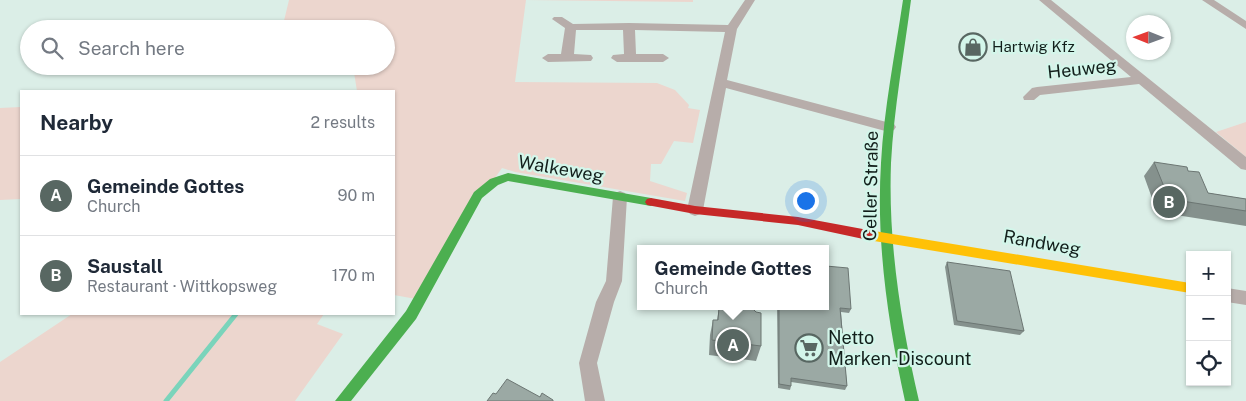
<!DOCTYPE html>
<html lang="en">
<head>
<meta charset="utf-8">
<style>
	:root { --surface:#fff; --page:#f2f2f3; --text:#1f2937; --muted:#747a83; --line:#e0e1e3; --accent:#586762 }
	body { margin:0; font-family:"Public Sans",sans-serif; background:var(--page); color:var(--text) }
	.controls { position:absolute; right:15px; bottom:15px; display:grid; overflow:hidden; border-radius:0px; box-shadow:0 1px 4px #0004 }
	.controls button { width:45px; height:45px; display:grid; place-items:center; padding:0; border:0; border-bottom:1px solid var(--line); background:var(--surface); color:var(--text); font:25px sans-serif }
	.compass { position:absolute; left:1126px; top:15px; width:45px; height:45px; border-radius:50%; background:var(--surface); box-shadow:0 1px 4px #0004; rotate:271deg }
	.you { position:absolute; left:805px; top:200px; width:18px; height:18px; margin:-12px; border:4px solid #fff; border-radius:50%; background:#1a73e8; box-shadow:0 0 0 8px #1a73e833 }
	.badge { display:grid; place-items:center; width:32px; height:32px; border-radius:50%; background:var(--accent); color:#fff; font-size:16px; font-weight:700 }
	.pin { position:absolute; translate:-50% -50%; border:2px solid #fff; box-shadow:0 1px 5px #0006 }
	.popup { position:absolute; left:637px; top:245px; width:192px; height:65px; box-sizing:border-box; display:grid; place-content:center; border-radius:0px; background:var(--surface); filter:drop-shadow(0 1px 4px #0005); font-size:16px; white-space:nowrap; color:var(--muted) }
	.popup b { font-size:19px; color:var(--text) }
	.popup::after { content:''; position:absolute; left:50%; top:100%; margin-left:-10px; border:10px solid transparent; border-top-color:var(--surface) }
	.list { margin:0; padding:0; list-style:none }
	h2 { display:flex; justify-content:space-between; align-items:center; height:65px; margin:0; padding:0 20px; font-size:21px }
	h2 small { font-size:16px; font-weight:400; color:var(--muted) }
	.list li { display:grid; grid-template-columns:32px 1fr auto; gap:15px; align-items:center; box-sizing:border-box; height:80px; padding:0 20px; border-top:1px solid var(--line) }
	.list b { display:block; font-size:19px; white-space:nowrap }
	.list p { margin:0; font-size:16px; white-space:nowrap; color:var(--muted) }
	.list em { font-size:16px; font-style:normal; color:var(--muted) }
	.icon { flex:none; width:28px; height:28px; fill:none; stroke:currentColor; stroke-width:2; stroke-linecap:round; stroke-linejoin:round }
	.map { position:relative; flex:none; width:1246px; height:401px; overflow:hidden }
	.search { position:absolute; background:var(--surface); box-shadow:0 1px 4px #0004; left:20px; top:20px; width:375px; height:55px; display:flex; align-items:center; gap:12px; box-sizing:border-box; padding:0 18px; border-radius:28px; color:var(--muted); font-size:19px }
	.panel { position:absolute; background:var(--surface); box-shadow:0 1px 4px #0004; left:20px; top:90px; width:375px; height:225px; border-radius:0px }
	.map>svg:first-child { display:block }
	.green { fill:#ecd6ce }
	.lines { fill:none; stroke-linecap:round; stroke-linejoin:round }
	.stream { stroke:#7ad4bb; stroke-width:5 }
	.street { fill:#b7adaa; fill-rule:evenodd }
	.fast { fill:#4caf50; fill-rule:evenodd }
	.slow { fill:#ffc107; fill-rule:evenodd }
	.jam { fill:#c62828; fill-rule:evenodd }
	.wall { fill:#85918d }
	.building { fill:#9ba9a4; stroke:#6c7673 }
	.labels { text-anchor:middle; stroke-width:4.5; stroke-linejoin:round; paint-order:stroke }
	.far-poi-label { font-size:15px; fill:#121f1b; stroke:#d3f6ea; text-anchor:start }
	.street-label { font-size:18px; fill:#121f1b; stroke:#d3f6ea }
	.poi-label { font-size:18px; fill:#121f1b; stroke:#d3f6ea; text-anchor:start }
</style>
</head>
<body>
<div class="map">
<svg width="1246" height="401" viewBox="0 0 1246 401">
	<rect width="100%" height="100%" fill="#dbeee7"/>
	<path class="green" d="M289 0H693V2L526 0 515 82 657 83 675 90 689 105 688 108 700 110 693 143 674 141 661 164H651L650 181 687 193 685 201 515 172 502 168 475 206 416 299 394 295V91H357L353 66H386V29H282Z
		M21 107V199L0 200V108Z
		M1246 122V157L1216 132Z
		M72 314H324L317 324 343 334 295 401H0V362Z"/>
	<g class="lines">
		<path class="stream" d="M166 401 236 314"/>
		<path class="street" d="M745 0H755L737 29 727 80 894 124 896 127 894 130 889 132 726 88 703 210 700 214 695 216 690 214 687 210 725 32 635 30 636 54H663L669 58 663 62H617L611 58 613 55 624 54 623 30H576L574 54 591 55 593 58 591 61 548 62 542 58 548 54H561L565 28 552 19 554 17H562L573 24 629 23 728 25Z
			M1039 0H1051L1246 157V170L1241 169 1139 84 1040 95 1034 100H1024L1023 97 1032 88 1037 87 1131 77Z
			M1202 0H1214L1246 21V29Z
			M620 191 625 193 627 197 622 281 614 302 597 363 605 401H585L579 363 596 302 606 281 613 197 615 193Z
			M1227 288 1246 291V305L1227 302Z"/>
		<path class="fast" d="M903 0H911C904 54 894 108 891 163 888 243 901 323 919 401H905C888 323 876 243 881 163 884 108 895 54 903 0Z
			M508 173 651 198 657 202 651 206 508 181 498 185 482 198 416 319 351 401H335L406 311 474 192 490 179Z"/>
		<path class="slow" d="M868 230 1190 283V293L868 240 864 238 862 235 864 232Z"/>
		<path class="jam" d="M651 198 695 206 798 217 868 230 872 232 874 235 872 238 868 240 798 225 695 214 647 205 645 202 647 199Z"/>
	</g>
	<path class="wall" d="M1154 162 1188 171 1208 193 1246 199V226L1157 212 1144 176Z
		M947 262 1024 331 1020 335 954 325 945 267Z
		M777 306H826L851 309 849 313 841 312 847 386 845 390 791 382V386L790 390 778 388Z
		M719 308 761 346 756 361 709 355 710 335 713 320H717Z"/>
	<path class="building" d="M1154 162 1187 167 1188 171 1199 172 1208 193 1246 199V211L1169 199Z
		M947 262 1010 271 1024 331 957 321Z
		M826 266 848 268 851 309 840 308 847 386 791 378V386L779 384V306H826Z
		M736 306H750L756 312 761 313V346L712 340 713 320H718L719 308 731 309Z
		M507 379 540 397 542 393 553 400V401H487L493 393 496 394Z"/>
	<defs>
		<g id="shop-ring" transform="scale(1.4375)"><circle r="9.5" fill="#d3f6ea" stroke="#586762" stroke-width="1.5"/><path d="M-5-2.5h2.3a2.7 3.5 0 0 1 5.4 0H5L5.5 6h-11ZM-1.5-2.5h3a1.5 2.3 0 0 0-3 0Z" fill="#586762"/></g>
		<g id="supermarket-ring" transform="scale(1.4375)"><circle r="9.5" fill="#d3f6ea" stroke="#586762" stroke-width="1.5"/><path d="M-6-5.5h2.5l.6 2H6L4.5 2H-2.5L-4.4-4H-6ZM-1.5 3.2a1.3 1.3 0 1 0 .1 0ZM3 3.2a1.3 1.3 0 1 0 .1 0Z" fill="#586762"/></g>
	</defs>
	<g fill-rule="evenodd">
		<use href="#shop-ring" x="973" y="47"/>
		<use href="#supermarket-ring" x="809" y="348"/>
	</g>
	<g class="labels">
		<g class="far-poi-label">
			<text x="992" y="52">Hartwig Kfz</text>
		</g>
		<g class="street-label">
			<text transform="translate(1082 69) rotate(-6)" y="6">Heuweg</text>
			<text transform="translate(561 169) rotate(10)" y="6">Walkeweg</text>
			<text transform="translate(871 186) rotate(-89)" y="6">Celler Straße</text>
			<text transform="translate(1042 243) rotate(10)" y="6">Randweg</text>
		</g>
		<g class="poi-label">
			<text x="828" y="344">Netto<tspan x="828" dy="21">Marken-Discount</tspan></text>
		</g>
	</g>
</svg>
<div class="controls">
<button>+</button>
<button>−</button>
<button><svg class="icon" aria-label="locate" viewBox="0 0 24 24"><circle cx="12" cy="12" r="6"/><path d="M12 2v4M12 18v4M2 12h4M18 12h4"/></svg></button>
</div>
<svg class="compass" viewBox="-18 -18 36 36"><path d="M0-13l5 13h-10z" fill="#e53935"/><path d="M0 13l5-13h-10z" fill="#747a83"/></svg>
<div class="you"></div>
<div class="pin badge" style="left:733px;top:345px">A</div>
<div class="popup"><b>Gemeinde Gottes</b>Church</div>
<div class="pin badge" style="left:1169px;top:202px">B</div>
<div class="search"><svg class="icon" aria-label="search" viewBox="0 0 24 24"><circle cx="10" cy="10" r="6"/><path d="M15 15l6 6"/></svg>Search here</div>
<section class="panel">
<h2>Nearby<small>2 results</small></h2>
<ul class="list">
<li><span class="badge">A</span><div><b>Gemeinde Gottes</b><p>Church</p></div><em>90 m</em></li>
<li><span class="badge">B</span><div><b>Saustall</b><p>Restaurant · Wittkopsweg</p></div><em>170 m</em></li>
</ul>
</section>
</div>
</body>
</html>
